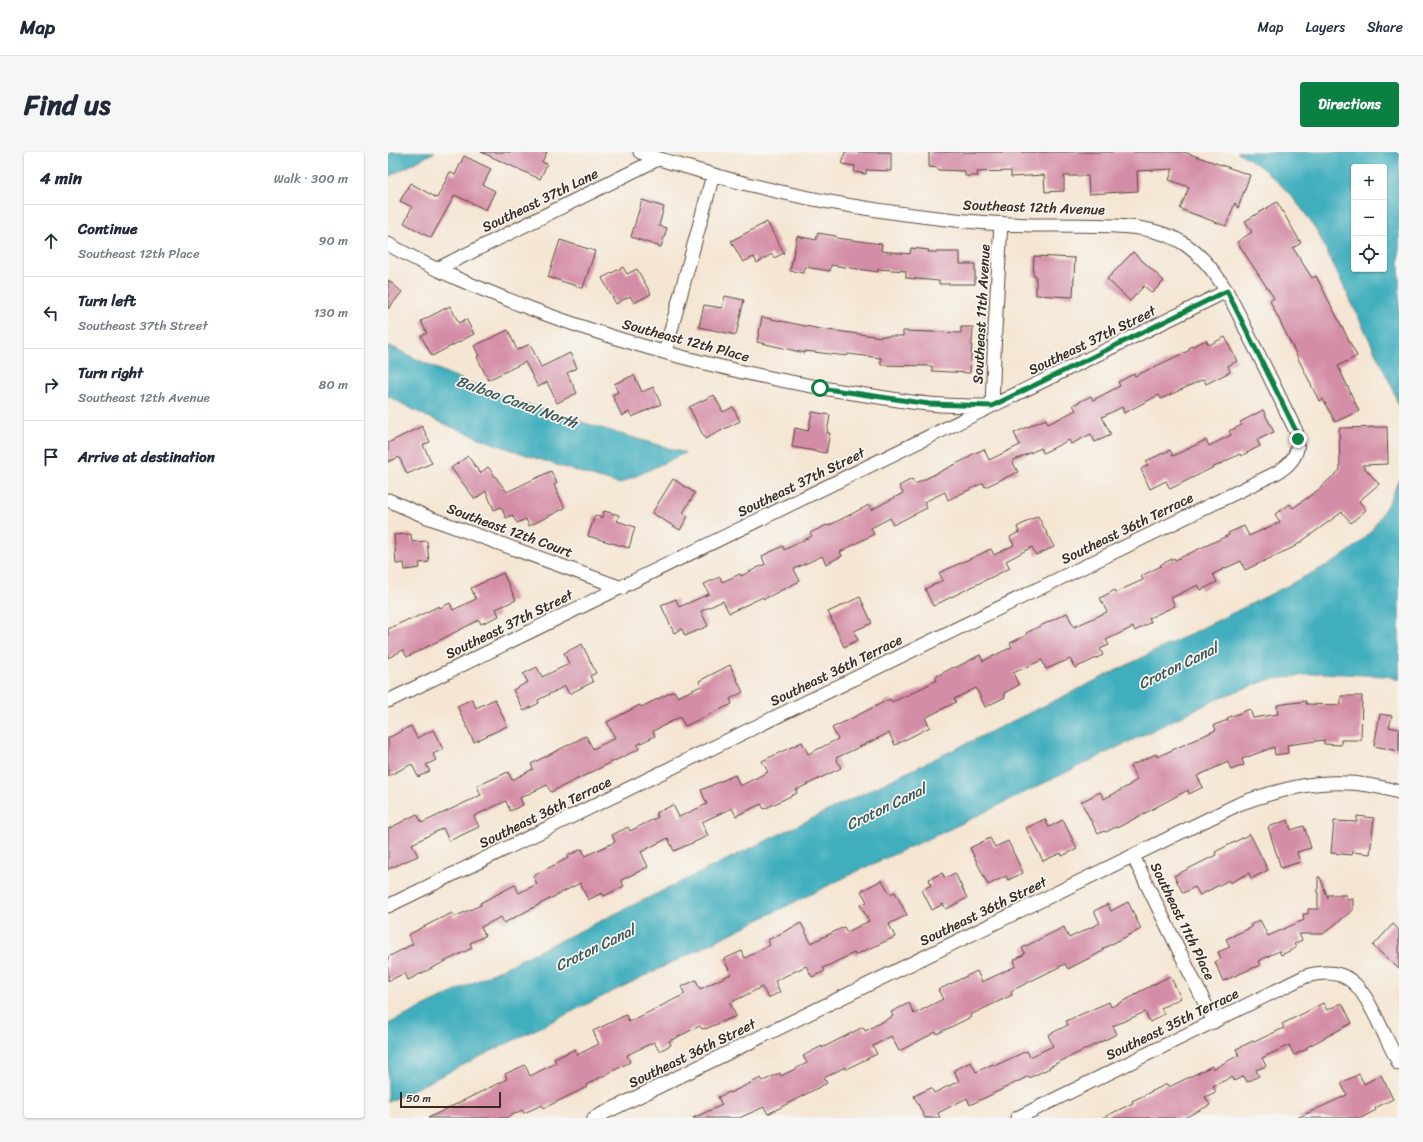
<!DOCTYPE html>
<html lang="en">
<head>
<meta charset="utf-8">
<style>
	:root { --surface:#fff; --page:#f6f6f7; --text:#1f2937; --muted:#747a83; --line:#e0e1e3; --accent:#0b8043 }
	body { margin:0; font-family:Sriracha,sans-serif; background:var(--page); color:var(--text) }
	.controls { position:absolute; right:12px; top:12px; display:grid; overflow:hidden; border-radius:4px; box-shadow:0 1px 3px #0004 }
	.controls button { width:36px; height:36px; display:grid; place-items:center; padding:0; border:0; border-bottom:1px solid var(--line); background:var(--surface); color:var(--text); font:20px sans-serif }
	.scale { position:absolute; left:12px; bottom:10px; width:101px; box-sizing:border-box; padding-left:4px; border:2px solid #3b2a1e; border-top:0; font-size:11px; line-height:14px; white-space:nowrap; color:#3b2a1e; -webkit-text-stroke:3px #f6f6f2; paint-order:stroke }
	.stop { position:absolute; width:12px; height:12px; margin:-9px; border:3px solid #0b8043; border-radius:50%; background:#fff }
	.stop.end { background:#0b8043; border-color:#fff; box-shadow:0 1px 4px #0008 }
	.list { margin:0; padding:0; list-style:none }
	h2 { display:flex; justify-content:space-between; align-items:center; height:52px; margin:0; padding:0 16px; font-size:17px }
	h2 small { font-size:13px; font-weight:400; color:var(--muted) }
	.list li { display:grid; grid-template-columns:26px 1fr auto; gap:12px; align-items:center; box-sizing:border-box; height:72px; padding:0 16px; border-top:1px solid var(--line) }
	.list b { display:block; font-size:15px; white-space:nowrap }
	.list p { margin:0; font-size:13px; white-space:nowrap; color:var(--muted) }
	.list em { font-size:13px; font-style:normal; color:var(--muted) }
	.icon { flex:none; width:22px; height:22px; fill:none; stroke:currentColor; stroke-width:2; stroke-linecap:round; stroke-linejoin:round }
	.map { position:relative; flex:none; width:1011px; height:966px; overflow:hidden; border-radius:4px }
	header { display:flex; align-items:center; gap:24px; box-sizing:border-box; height:56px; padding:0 20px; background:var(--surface); border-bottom:1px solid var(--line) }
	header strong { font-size:19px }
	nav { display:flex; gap:22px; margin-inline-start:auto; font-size:14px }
	.intro { display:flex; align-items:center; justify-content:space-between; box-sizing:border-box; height:96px; padding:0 24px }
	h1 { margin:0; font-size:28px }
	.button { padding:10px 18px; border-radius:4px; background:var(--accent); color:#fff; font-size:14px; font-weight:700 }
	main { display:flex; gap:24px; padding:0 24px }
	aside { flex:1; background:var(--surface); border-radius:4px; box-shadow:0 1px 3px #0004 }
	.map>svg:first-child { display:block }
	.water { fill:#40aebd; stroke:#3e6c6e; fill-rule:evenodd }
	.building { fill:#d48da6 }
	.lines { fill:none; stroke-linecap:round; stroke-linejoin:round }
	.minor-casing { stroke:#574639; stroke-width:15 }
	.minor { stroke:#fff; stroke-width:13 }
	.route { stroke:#0b8043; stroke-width:5 }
	.labels { text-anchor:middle; stroke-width:3.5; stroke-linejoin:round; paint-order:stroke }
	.street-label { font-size:14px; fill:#3b2a1e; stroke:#f6f6f2 }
	.water-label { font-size:15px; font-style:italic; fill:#3d5856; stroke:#f6f6f2 }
</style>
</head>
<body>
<header>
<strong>Map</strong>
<nav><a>Map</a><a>Layers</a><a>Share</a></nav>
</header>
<div class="intro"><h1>Find us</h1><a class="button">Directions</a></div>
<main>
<aside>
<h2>4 min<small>Walk · 300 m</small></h2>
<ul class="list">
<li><svg class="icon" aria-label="ahead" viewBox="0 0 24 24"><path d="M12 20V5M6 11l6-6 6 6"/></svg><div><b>Continue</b><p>Southeast 12th Place</p></div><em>90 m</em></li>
<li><svg class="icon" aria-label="left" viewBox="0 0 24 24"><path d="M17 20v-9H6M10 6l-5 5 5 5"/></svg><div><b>Turn left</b><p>Southeast 37th Street</p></div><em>130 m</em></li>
<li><svg class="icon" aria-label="right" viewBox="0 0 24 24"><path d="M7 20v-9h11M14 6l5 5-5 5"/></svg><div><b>Turn right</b><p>Southeast 12th Avenue</p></div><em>80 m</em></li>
<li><svg class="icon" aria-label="arrive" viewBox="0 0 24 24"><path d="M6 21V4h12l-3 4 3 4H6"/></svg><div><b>Arrive at destination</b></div></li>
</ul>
</aside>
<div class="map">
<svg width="1011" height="966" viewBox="0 0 1011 966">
	<rect width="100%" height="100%" fill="#f6f6f2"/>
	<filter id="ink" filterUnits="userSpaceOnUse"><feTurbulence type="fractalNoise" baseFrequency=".025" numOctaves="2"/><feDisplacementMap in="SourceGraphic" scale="8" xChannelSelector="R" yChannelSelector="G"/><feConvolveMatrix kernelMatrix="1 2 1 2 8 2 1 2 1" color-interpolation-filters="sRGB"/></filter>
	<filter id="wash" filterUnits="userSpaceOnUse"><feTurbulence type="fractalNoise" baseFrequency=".012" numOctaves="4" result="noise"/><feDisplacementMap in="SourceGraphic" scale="16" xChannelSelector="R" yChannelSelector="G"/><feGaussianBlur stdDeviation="0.9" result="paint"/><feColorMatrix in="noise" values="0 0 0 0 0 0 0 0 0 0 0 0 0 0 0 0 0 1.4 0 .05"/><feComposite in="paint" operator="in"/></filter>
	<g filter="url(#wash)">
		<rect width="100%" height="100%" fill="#f5e6d3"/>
		<path class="water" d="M0 0H47L0 25Z
			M849 0H1011V255L1004 235 930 81C910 48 883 18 849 0ZM966 15H996V117H966Z
			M0 193C32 209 64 224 97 237 163 262 230 281 297 301L231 332C166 313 101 292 38 264 25 258 13 251 0 244Z
			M1011 327V528L998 524 932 521 880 528 833 545 560 678 476 716 0 950V872L670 547 883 442 949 408 968 394 984 378 1002 348Z"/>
		<g id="blocks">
			<path class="building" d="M93 0H159L154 10 159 12 152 27Z
				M457 0H503V19L478 18V22L466 20 467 14 454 12Z
				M541 0H796L862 23 850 56 847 51 838 74 792 57 801 35 781 28 785 17 749 19 750 39 701 42 700 24H676V39L657 40 656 23 623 25V19L589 20 590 24H577V19L550 18V16L541 15Z
				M76 4 103 17 95 33 107 39 98 58 67 43 43 86 16 71 24 55 12 49 22 31 49 46 62 20 67 23Z
				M254 48 276 55 271 74 279 76 273 95 243 85Z
				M889 50 913 91 905 96 924 126 928 124 969 204 950 214 971 259 947 270 935 247 931 249 882 149 886 146 849 90 864 80 857 69Z
				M379 70 396 101 386 106 384 102 369 111 366 105 355 110 343 89Z
				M430 81 448 84V86L494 92 493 99 522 102 523 96 541 98 540 100H572V112H587V132H551V129L518 126V119L490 117V120L443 113 442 119 417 115 416 121 402 119 409 84 428 88Z
				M172 88 207 99 195 136 160 125Z
				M745 100 776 129 764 141 756 134 742 149 719 127Z
				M646 104 687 106 685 145 648 143V124H645Z
				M235 115 239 122 249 117 263 142 246 151 242 144 228 152 214 126Z
				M0 128 14 140 0 157Z
				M337 144 356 148 348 183 311 175 316 153 334 156Z
				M62 154 71 171 78 167 86 182 44 204 33 184 39 181 33 169Z
				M374 165 432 177 494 185V184H515V179L573 181V175H585L582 221 544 219V214L493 213V206L460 202 459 204 417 199V201L369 190Z
				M120 178 129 198 142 192 153 215 182 201 189 216 179 221 189 241 169 251 159 230 150 235 137 210 100 228 89 205 91 204 86 194Z
				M837 185 849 209 840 214 842 220 818 232 816 227 773 247 771 243 736 261 734 255 714 265 723 283 707 290 703 282 683 292 681 288 655 301 653 296 624 309 630 320 597 335 595 331 560 348 557 340 536 350 539 356 505 373 502 366 483 376 486 382 452 400 454 404 438 412 434 404 406 417 412 429 376 447 375 445 341 461 335 449 313 459 320 474 297 484 294 477 286 481 273 453 288 447 291 455 321 442 316 432 332 425 334 430 352 422 353 424 377 412 374 404 395 394 396 398 424 384 422 381 439 373 440 374 481 353 483 358 515 341 511 334 524 327 527 332 582 305 581 304 596 297 601 308 632 293 626 281 658 267 660 272 688 258 685 253 703 244 705 248 732 234 730 230 746 222 747 224 802 198 801 196 818 188 821 193Z
				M246 223 254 240 265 235 273 252 244 265 241 260 234 264 224 243 230 240 226 232Z
				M326 243 335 260 345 255 352 269 317 287 301 255Z
				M875 258 886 280 869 288 872 294 853 304 852 302 782 337 778 329 762 337 753 317 760 313 758 309 782 298 785 304 818 288 821 294 843 283 841 279 854 273 852 270Z
				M424 260 442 263 439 281H442L438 301 404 295 407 276 420 279Z
				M34 274 42 290 35 293 44 311 19 322 11 305 0 310V291Z
				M999 275 1000 312 974 313 991 332 971 349 978 358 963 371 954 360 906 395 857 418 853 409 825 422 829 430 813 438 810 433 783 446 787 454 761 466 763 470 747 479 745 475 718 488 721 493 712 497 715 503 687 516 682 507 658 517 654 508 625 521 631 533 616 541 617 545 597 555 588 536 566 547 568 550 537 566 542 575 507 593 501 581 448 606 453 616 408 638 409 641 376 657 373 652 348 664 344 656 314 670 320 684 286 699 280 686 253 700 260 715 233 728 236 734 216 744 214 741 200 748 192 731 116 771 113 765 93 775 97 784 82 791 84 796 20 828 17 821 0 829V805L25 792 20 783 47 769 64 761 66 765 93 753 92 751 127 733 131 741 149 732 145 724 180 706 179 704 194 697 197 704 227 690 224 683 240 675 242 679 270 665 268 661 285 653 291 665 319 652 313 638 347 623 352 634 380 620 374 609 414 590 420 602 450 587 444 576 502 547 504 550 524 541 549 528 547 525 566 515 567 516 592 503 595 509 624 495 622 491 639 483 638 481 679 461 686 475 719 460 712 446 727 438 728 440 755 428 753 424 773 414 772 413 786 406 787 408 841 383 840 381 856 374 861 384 892 370 887 362 902 352 905 356 933 336V335L952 318 951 276Z
				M80 304 92 321 100 315 119 340 163 319 169 331 166 333 177 356 141 374 138 367 129 371 124 363 118 366 113 355 106 358 98 339 87 347 63 316Z
				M285 327 307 341 295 361 300 364 292 378 264 361Z
				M216 359 231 363 229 369 247 375 241 396 200 384 207 363 214 366Z
				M650 364 666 395 648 403 644 395 618 409 622 416 545 454 537 437 555 428 551 421 603 397 606 403 626 393 622 385 631 380 629 375Z
				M23 382 24 390 39 389 41 410 31 411 32 416 17 418 16 411 8 412 6 383Z
				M115 421 128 448 108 457 111 464 93 472 91 468 19 505 15 498 0 506V477L21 467 22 468 51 454 52 456 62 451 65 458 88 447 83 436Z
				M472 445 484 471 466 479 470 488 456 495 440 460Z
				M194 492 208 521 202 524 205 530 181 542 177 534 150 548 151 551 136 559 125 538 140 530 135 522 149 515 154 525 181 512 176 501Z
				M342 513 355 540 342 547 344 552 297 574 292 565 265 579 267 584 249 593 251 597 163 640 159 633 132 646 135 653 122 659 118 649 86 664 91 675 61 689 55 676 24 692 30 704 0 717V677L29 662 34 671 93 643 89 634 120 620 124 628 145 617 143 612 198 584 205 597 227 586 219 570 252 553 253 555 286 539 290 545 313 534 311 529Z
				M953 544H974L973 588H953V593L936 592V588L899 593 900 601 887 603 886 595 854 607 856 613 843 618 840 610 809 624 815 635 801 642 800 638 729 676 728 675 718 680 716 679 710 682 693 650 712 640 716 647 742 633V632L749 628 742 614 768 602 769 605 828 578 826 573 840 568 839 566 862 557 865 566 890 562 889 553 918 549V552L953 553Z
				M84 547 88 556 107 547 119 574 86 590 69 554Z
				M992 562 1004 564 1001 575 1011 577V599L986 594Z
				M23 574 29 586 45 578 55 597 45 602 48 608 38 613 42 619 30 625 24 612 0 624V586Z
				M969 664 986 666 982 702 965 700 964 703 943 701 946 669 969 670Z
				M657 667 661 675 675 668 689 697 674 704 673 701 655 709 638 676Z
				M900 668 903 678 916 674 923 696 909 700 912 710 893 716 880 675Z
				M862 682 880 718 863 727 861 721 842 731 841 728 812 743 807 735 795 741 786 724 828 703 827 700Z
				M602 686 607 695 620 689 635 721 620 728 618 724 600 733 582 696Z
				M554 721 557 726 567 721 579 746 558 757 555 752 544 758 534 738 543 733 541 727Z
				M930 725H932L940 747V743H958V747H965V758L935 782H911L914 788 906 792 908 796 893 803 891 799 870 809 872 813 835 829 827 810 833 807 830 800 842 795 838 787 864 775 862 773 872 768 880 784 916 768 915 762H920V757H930Z
				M494 728 502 742 507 740 519 763 501 772 507 785 467 803 466 801 435 816 437 819 424 825 418 814 387 829 392 840 380 846 374 835 342 851 348 864 317 877V876L314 877 312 874 281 889 283 893 271 899 266 890 239 903 242 910 198 933 199 935 156 956 154 953 136 961 134 958 118 966H40L119 927 117 922 137 913 142 924 168 911 166 907 187 897 189 903 211 892 205 879 238 863 241 870 297 842 293 835 308 828 312 837 343 822 336 807 354 799 357 806 382 793 380 788 413 771 423 791 456 775 459 780 481 769 472 753 479 750 473 739Z
				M740 750 753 777 714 797 715 799 680 817 677 812 623 839 624 843 582 863 583 865 549 882 548 880 511 899 503 884 485 894 489 902 458 917 457 915 436 926 439 931 380 962 376 955 351 966H305L334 953 330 945 342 940V941L373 926 375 929 392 921 393 924 419 911 415 904 434 894V896L475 875 477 879 505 864 503 860 521 851 526 862 555 847 550 838 589 819 594 830 628 814 626 808 637 802 634 796 676 775 681 786 712 771 706 759 720 752 723 759Z
				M1005 772 1011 778V817L985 794Z
				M782 824 793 846 773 856 776 862 762 870 757 860 725 874 729 882 661 915 662 916 641 926V924L582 953 579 946 550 961 552 966H537L526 944 543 936 546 941 571 929 566 918 583 910 588 920 605 912 606 914 639 899 642 905 665 894 660 883 680 873 678 869 721 850 723 855 748 843 747 842Z
				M935 851 939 858 954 851 964 871 919 895V897L906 903 901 893 874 906 878 914 868 918 871 924 859 930 856 924 846 929 844 925 825 934 828 940 817 945 822 953 796 966H714L745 951 744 949 779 932 781 935 824 914 825 917 851 903 848 897 865 889 866 890 896 876 894 872 918 860Z
				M971 922 976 932 993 923 1005 947 987 956 988 958 973 966H909L959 943 953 931Z"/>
		</g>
	</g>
	<g filter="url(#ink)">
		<use href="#blocks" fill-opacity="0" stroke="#574639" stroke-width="1"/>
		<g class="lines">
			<g class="minor-casing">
				<path id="minor" d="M0 92C45 118 93 137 141 156 250 197 363 226 478 243 499 246 520 250 541 252 562 254 583 254 604 254L607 177 613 71
					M49 117 270 7
					M277 200 325 23
					M0 348 39 365 234 436
					M0 549 839 139
					M745 704 826 870
					M0 754 884 323C903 314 914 301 908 279 893 249 879 218 863 188 846 153 831 116 798 93 764 69 709 74 669 73 635 73 601 72 568 68 481 59 395 44 312 19 292 13 272 8 252 0
					M206 966 851 652C906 632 953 622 1011 640
					M629 966 918 824C960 813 972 833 989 867 996 882 1004 897 1011 912"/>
			</g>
			<use href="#minor" class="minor"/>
		</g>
	</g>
	<g class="lines" filter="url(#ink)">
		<path class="route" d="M432 236 541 252 604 254 839 139 887 236 908 279 910 287"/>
	</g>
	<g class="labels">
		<g class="street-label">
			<text transform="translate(152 48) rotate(-26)" y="5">Southeast 37th Lane</text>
			<text transform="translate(646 55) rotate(2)" y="5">Southeast 12th Avenue</text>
			<text transform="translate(593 162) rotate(-87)" y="5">Southeast 11th Avenue</text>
			<text transform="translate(298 188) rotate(15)" y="5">Southeast 12th Place</text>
			<text transform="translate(704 188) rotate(-26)" y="5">Southeast 37th Street</text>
			<text transform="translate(413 330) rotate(-26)" y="5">Southeast 37th Street</text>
			<text transform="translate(739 376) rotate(-26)" y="5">Southeast 36th Terrace</text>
			<text transform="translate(122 378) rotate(20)" y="5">Southeast 12th Court</text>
			<text transform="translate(121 472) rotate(-26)" y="5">Southeast 37th Street</text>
			<text transform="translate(448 518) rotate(-26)" y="5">Southeast 36th Terrace</text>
			<text transform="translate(157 660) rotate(-26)" y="5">Southeast 36th Terrace</text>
			<text transform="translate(595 759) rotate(-26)" y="5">Southeast 36th Street</text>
			<text transform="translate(795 769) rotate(64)" y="5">Southeast 11th Place</text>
			<text transform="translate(784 872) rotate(-26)" y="5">Southeast 35th Terrace</text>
			<text transform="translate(304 901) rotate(-26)" y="5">Southeast 36th Street</text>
		</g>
		<g class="water-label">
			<text transform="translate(129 250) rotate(20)" y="5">Balboa Canal North</text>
			<text transform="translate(790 514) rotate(-26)" y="5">Croton Canal</text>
			<text transform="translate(498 655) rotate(-26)" y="5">Croton Canal</text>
			<text transform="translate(207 796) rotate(-26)" y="5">Croton Canal</text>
		</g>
	</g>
</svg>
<div class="controls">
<button>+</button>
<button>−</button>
<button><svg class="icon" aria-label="locate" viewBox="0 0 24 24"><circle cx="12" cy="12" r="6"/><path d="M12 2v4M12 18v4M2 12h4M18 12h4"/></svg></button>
</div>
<div class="scale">50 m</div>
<div class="stop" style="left:432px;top:236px"></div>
<div class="stop end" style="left:910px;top:287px"></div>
</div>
</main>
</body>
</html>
